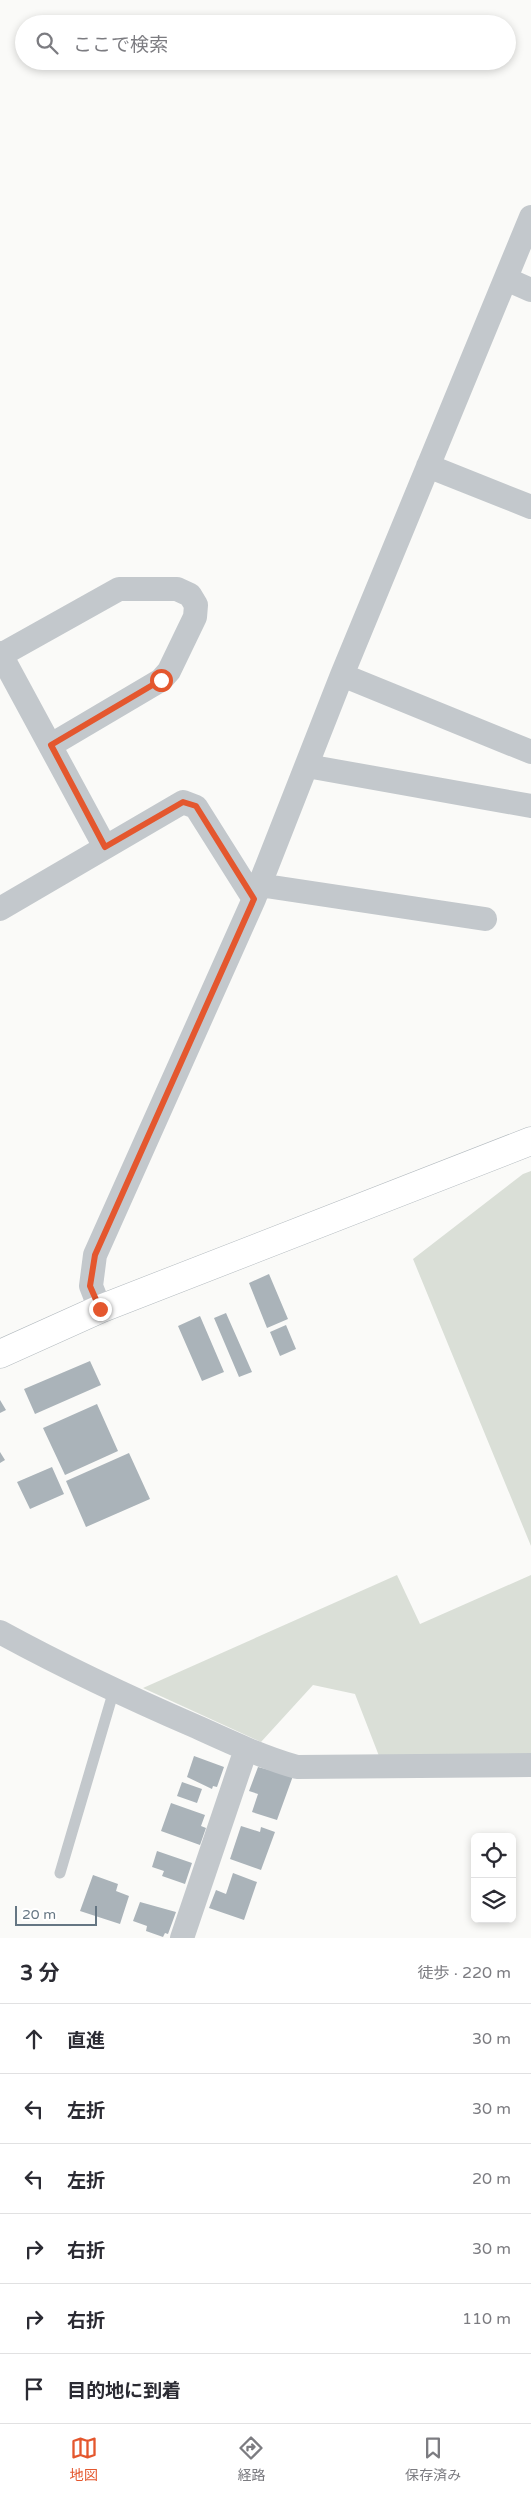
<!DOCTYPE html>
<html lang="ja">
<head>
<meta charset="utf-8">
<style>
	:root { --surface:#fff; --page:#f2f2f3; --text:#2b2b33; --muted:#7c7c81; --line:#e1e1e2; --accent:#e4572e }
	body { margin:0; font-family:"Varela Round","Noto Sans JP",sans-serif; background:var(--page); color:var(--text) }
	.controls { position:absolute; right:15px; bottom:15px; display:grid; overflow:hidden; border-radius:8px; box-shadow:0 2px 8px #0003 }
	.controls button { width:45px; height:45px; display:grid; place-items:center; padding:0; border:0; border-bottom:1px solid var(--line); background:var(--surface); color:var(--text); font:25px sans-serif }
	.scale { position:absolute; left:15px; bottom:12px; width:82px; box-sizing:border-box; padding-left:5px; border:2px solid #657683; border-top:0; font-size:14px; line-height:18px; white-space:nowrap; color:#657683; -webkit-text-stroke:4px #fff; paint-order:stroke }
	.stop { position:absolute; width:15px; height:15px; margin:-11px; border:4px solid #e4572e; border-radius:50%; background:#fff }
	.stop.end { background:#e4572e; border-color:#fff; box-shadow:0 1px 5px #0008 }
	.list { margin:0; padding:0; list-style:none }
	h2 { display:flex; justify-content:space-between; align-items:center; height:65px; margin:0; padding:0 20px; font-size:21px }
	h2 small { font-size:16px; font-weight:400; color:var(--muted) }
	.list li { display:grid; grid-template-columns:32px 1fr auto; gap:15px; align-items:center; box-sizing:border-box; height:70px; padding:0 20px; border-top:1px solid var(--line) }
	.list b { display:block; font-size:19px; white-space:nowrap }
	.list em { font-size:16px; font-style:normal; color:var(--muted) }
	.icon { flex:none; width:28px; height:28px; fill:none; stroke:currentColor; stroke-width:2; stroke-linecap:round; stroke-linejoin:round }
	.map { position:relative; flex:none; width:531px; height:1938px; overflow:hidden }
	.search { position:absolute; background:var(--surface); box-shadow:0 2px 8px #0003; left:15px; right:15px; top:15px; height:55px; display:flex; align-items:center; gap:12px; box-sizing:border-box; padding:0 18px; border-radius:28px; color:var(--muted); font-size:19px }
	.sheet { height:485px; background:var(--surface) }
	nav { display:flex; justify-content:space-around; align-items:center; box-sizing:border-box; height:70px; border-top:1px solid var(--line); background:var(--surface); font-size:14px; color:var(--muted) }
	nav a { display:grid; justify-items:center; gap:2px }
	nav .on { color:var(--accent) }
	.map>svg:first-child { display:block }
	.green { fill:#dadfd7 }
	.building { fill:#aab3b9 }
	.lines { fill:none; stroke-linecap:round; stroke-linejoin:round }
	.secondary-casing { stroke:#b3babf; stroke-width:29 }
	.lane { stroke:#c3c8cc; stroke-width:11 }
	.street { stroke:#c3c8cc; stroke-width:24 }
	.secondary { stroke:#fff; stroke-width:28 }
	.route { stroke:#e4572e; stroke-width:6 }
</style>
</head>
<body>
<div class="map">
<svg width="531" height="1938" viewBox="0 0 531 1938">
	<rect width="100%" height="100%" fill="#fafaf8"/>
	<path class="green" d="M531 1171V1546L413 1259 523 1174Z
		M397 1575 420 1624 531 1575V1754L379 1756 355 1694 313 1685 261 1742 143 1688Z"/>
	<path class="building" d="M269 1274 288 1319 267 1328 249 1283Z
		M226 1313 252 1372 239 1377 214 1318Z
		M200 1316 224 1372 202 1381 178 1326Z
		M286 1325 296 1349 280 1356 270 1332Z
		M90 1361 101 1385 35 1414 24 1389Z
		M0 1400 6 1410 0 1413Z
		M97 1404 118 1451 65 1475 43 1428Z
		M0 1452 5 1460 0 1463Z
		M129 1453 150 1499 86 1527 66 1481Z
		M52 1467 64 1494 30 1509 17 1482Z
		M194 1756 224 1767 217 1787 213 1786 212 1789 187 1777Z
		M258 1767 293 1776 277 1820 252 1812 258 1794 249 1791Z
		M182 1782 202 1789 197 1803 177 1796Z
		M171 1803 205 1815 201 1826 206 1828 200 1845 161 1831Z
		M241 1826 260 1832 261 1827 275 1832 261 1870 230 1859Z
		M157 1851 192 1863 185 1884 162 1876 164 1871 152 1867Z
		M233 1873 257 1882 244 1920 209 1908 216 1890 226 1894Z
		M93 1875 118 1884 116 1891 129 1896 120 1924 80 1911Z
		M140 1902 176 1912 168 1934 165 1933 163 1937 146 1931 147 1926 133 1921Z"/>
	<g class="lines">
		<g class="secondary-casing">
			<path id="secondary" d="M0 1354 100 1309 531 1141"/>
		</g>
		<path class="lane" d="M60 1873 114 1690"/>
		<path class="street" d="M506 279 531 290
			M428 466 531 507
			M0 653 105 847
			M1 655 119 589H177L190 595 196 605 195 617 169 671 161 680 51 745
			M342 675 531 752
			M307 766 531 806
			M259 885 485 919
			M0 909 183 802 196 807 254 899
			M100 1309 91 1286 95 1255 254 899 342 675 531 217
			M0 1632C64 1667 130 1698 197 1727 230 1742 262 1757 297 1767L531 1765
			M182 1938 246 1749"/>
		<use href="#secondary" class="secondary"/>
	</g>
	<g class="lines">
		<path class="route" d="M100 1309 90 1286 95 1255 254 899 196 806 183 802 105 847 51 745 161 680"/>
	</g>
</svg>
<div class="controls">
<button><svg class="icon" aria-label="locate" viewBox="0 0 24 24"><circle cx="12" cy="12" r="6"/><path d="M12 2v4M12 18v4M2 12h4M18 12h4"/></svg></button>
<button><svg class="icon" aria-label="layers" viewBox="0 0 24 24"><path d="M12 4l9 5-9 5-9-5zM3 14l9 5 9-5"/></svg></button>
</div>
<div class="scale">20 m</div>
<div class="stop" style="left:161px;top:680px"></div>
<div class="stop end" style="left:100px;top:1309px"></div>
<div class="search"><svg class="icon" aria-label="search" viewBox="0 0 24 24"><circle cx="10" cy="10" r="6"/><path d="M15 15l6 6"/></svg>ここで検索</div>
</div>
<section class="sheet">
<h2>3 分<small>徒歩 · 220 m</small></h2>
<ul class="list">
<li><svg class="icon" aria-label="ahead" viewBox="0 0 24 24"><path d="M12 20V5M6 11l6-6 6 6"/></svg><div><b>直進</b></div><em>30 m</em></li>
<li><svg class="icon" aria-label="left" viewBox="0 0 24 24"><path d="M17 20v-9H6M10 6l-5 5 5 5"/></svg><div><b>左折</b></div><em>30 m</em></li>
<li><svg class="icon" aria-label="left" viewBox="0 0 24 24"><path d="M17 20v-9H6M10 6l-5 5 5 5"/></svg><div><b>左折</b></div><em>20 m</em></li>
<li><svg class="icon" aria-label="right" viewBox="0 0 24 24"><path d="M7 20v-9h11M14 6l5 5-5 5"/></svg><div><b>右折</b></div><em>30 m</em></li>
<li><svg class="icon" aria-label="right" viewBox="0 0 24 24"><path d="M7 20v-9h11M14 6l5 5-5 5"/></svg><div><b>右折</b></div><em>110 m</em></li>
<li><svg class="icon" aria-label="arrive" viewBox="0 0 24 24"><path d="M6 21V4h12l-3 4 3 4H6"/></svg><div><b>目的地に到着</b></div></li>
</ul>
</section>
<nav>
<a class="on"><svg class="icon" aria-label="map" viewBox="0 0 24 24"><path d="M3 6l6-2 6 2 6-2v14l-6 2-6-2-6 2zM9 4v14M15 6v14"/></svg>地図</a>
<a><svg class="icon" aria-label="directions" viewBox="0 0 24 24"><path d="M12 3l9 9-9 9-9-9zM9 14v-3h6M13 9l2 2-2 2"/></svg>経路</a>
<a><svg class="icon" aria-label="saved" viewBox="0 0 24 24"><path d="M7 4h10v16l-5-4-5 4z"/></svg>保存済み</a>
</nav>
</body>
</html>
